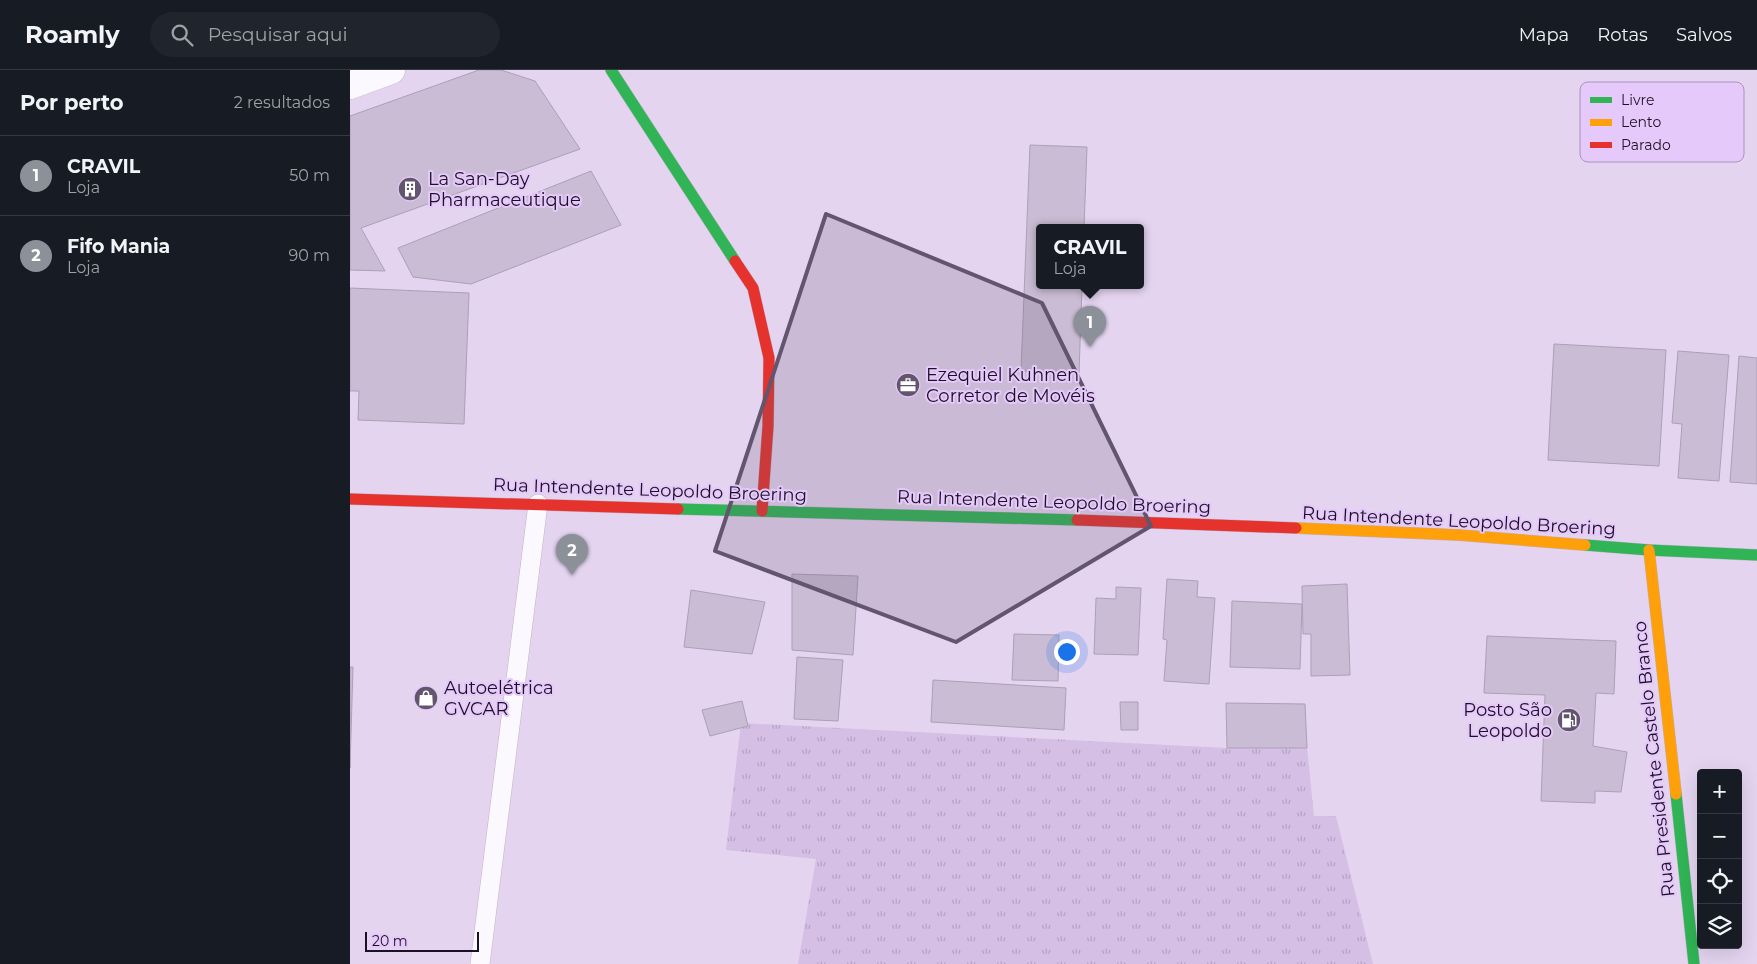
<!DOCTYPE html>
<html lang="pt">
<head>
<meta charset="utf-8">
<style>
	:root { --surface:#171b24; --page:#20242c; --text:#f1f3f6; --muted:#9ea1a6; --line:#363941; --accent:#8c9099 }
	body { margin:0; font-family:Montserrat,sans-serif; background:var(--page); color:var(--text) }
	.controls { position:absolute; right:15px; bottom:15px; display:grid; overflow:hidden; border-radius:5px; box-shadow:0 5px 20px #0002 }
	.controls button { width:45px; height:45px; display:grid; place-items:center; padding:0; border:0; border-bottom:1px solid var(--line); background:var(--surface); color:var(--text); font:25px sans-serif }
	.scale { position:absolute; left:15px; bottom:12px; width:114px; box-sizing:border-box; padding-left:5px; border:2px solid #1d1026; border-top:0; font-size:14px; line-height:18px; white-space:nowrap; color:#1d1026; -webkit-text-stroke:4px #e5c9fb; paint-order:stroke }
	.you { position:absolute; left:716px; top:581px; width:18px; height:18px; margin:-12px; border:4px solid #fff; border-radius:50%; background:#1a73e8; box-shadow:0 0 0 8px #1a73e833 }
	.badge { display:grid; place-items:center; width:32px; height:32px; border-radius:50%; background:var(--accent); color:#fff; font-size:16px; font-weight:700 }
	.pin { position:absolute; translate:-50% -41px; filter:drop-shadow(0 1px 2px #0008) }
	.pin::after { content:''; position:absolute; top:26px; width:18px; height:15px; background:inherit; clip-path:polygon(0 0,100% 0,50% 100%) }
	.popup { position:absolute; left:686px; top:154px; width:108px; height:65px; box-sizing:border-box; display:grid; place-content:center; border-radius:5px; background:var(--surface); filter:drop-shadow(0 1px 4px #0005); font-size:16px; white-space:nowrap; color:var(--muted) }
	.popup b { font-size:19px; color:var(--text) }
	.popup::after { content:''; position:absolute; left:50%; top:100%; margin-left:-10px; border:10px solid transparent; border-top-color:var(--surface) }
	.list { margin:0; padding:0; list-style:none }
	h2 { display:flex; justify-content:space-between; align-items:center; height:65px; margin:0; padding:0 20px; font-size:21px }
	h2 small { font-size:16px; font-weight:400; color:var(--muted) }
	.list li { display:grid; grid-template-columns:32px 1fr auto; gap:15px; align-items:center; box-sizing:border-box; height:80px; padding:0 20px; border-top:1px solid var(--line) }
	.list b { display:block; font-size:19px; white-space:nowrap }
	.list p { margin:0; font-size:16px; white-space:nowrap; color:var(--muted) }
	.list em { font-size:16px; font-style:normal; color:var(--muted) }
	.icon { flex:none; width:28px; height:28px; fill:none; stroke:currentColor; stroke-width:2; stroke-linecap:round; stroke-linejoin:round }
	.map { position:relative; flex:none; width:1407px; height:894px; overflow:hidden }
	header { display:flex; align-items:center; gap:30px; box-sizing:border-box; height:70px; padding:0 25px; background:var(--surface); border-bottom:1px solid var(--line) }
	header strong { font-size:24px }
	nav { display:flex; gap:28px; margin-inline-start:auto; font-size:18px }
	.search { width:350px; height:45px; background:var(--page); display:flex; align-items:center; gap:12px; box-sizing:border-box; padding:0 18px; border-radius:28px; color:var(--muted); font-size:19px }
	main { display:flex }
	aside { flex:1; background:var(--surface) }
	.map>svg:first-child { display:block }
	.grass { fill:url(#grass-tufts) }
	.building { fill:#cabcd4; stroke:#ac9fb6 }
	.lines { fill:none; stroke-linecap:round; stroke-linejoin:round }
	.lane-casing { stroke:#bfb2ca; stroke-width:20 }
	.street-casing { stroke:#bfb2ca; stroke-width:29 }
	.fast-casing { stroke:#bfb2ca; stroke-width:12 }
	.slow-casing { stroke:#bfb2ca; stroke-width:12 }
	.jam-casing { stroke:#bfb2ca; stroke-width:12 }
	.lane { stroke:#fbf9fd; stroke-width:19 }
	.street { stroke:#fbf9fd; stroke-width:28 }
	.fast { stroke:#30b455; stroke-width:11 }
	.slow { stroke:#ff9f0a; stroke-width:11 }
	.jam { stroke:#e5322d; stroke-width:11 }
	.marked { fill:#63556d; fill-opacity:0.2; stroke:#63556d; stroke-width:4; stroke-linejoin:round }
	.labels { text-anchor:middle; stroke-width:4; stroke-linejoin:round; paint-order:stroke }
	.poi-label { font-size:18px; fill:#1d1026; stroke:#e5c9fb; text-anchor:start }
	.street-label { font-size:18px; fill:#1d1026; stroke:#e5c9fb }
	.key { fill:#e5c9fb; stroke:#a992bb; stroke-width:1 }
	.key-label { font-size:14px; fill:#1d1026 }
</style>
</head>
<body>
<header>
<strong>Roamly</strong>
<div class="search"><svg class="icon" aria-label="search" viewBox="0 0 24 24"><circle cx="10" cy="10" r="6"/><path d="M15 15l6 6"/></svg>Pesquisar aqui</div>
<nav><a>Mapa</a><a>Rotas</a><a>Salvos</a></nav>
</header>
<main>
<aside>
<h2>Por perto<small>2 resultados</small></h2>
<ul class="list">
<li><span class="badge">1</span><div><b>CRAVIL</b><p>Loja</p></div><em>50 m</em></li>
<li><span class="badge">2</span><div><b>Fifo Mania</b><p>Loja</p></div><em>90 m</em></li>
</ul>
</aside>
<div class="map">
<svg width="1407" height="894" viewBox="0 0 1407 894">
	<defs>
		<pattern id="grass-tufts" width="24" height="20" patternUnits="userSpaceOnUse" patternTransform="scale(1.25)"><rect width="24" height="20" fill="#d5bfe5"/><path d="M3 7l-1-3M5 7V3M7 7l1-3M15 17l-1-3M17 17v-4M19 17l1-3" fill="none" stroke="#b6a3c4"/></pattern>
	</defs>
	<rect width="100%" height="100%" fill="#e4d4f0"/>
	<path class="grass" d="M391 653 877 678H957L964 746H986L1023 894H448L466 789 376 780Z"/>
	<path class="building" d="M129 0H151L185 11 230 79 11 158 35 201 0 200V46Z
		M680 75 737 77 734 158H690V216H732L729 303 671 301Z
		M241 101 271 155 121 214 63 207 48 178Z
		M0 218 119 223 114 354 8 350 9 321H0Z
		M1204 274 1316 280 1309 396 1198 390Z
		M1328 281 1379 285 1369 411 1328 408 1332 354 1322 353Z
		M1389 286 1407 288V414L1380 412Z
		M442 504 508 506 503 585 442 580Z
		M817 509 848 511 847 527 865 528 859 614 814 611 817 570 813 569Z
		M997 514 1000 605 961 606V564H953L952 516Z
		M766 517 791 518 788 585 744 584 746 528 766 529Z
		M341 520 415 532 402 584 334 577Z
		M882 531 952 534 950 599 880 597Z
		M664 564 709 565 708 611 662 610Z
		M1137 566 1266 571 1264 624 1246 623 1243 676 1277 682 1271 722 1245 721V733L1191 731 1195 625 1134 623Z
		M447 587 493 590 488 651 444 649Z
		M0 597H3L0 698Z
		M583 610 716 618 714 660 581 652Z
		M392 631 398 656 360 666 352 640Z
		M770 632H788V660H771Z
		M876 633 955 634 957 678H877Z"/>
	<g class="lines">
		<g class="lane-casing">
			<path id="lane" d="M130 894 188 434"/>
		</g>
		<g class="street-casing">
			<path id="street" d="M0 15 41 0"/>
		</g>
		<g class="fast-casing">
			<path id="fast" d="M261 0 385 191
				M328 439 727 450
				M1235 475 1299 480 1407 485
				M1326 724 1344 894"/>
		</g>
		<g class="slow-casing">
			<path id="slow" d="M946 458 1109 465 1235 475
				M1299 480 1326 724"/>
		</g>
		<g class="jam-casing">
			<path id="jam" d="M385 191 403 218 419 288 418 356 412 441
				M0 429 328 439
				M727 450 946 458"/>
		</g>
		<use href="#lane" class="lane"/>
		<use href="#street" class="street"/>
		<use href="#fast" class="fast"/>
		<use href="#slow" class="slow"/>
		<use href="#jam" class="jam"/>
	</g>
	<path class="marked" d="M476 144 692 233 801 456 606 572 365 481Z"/>
	<defs>
		<g id="building-disc" transform="scale(1.25)"><circle r="9.5" fill="#63556d" stroke="#e5c9fb"/><path d="M-4-6H4V6H1V3H-1V6H-4ZM-2.5-4.3h1.7v1.8h-1.7ZM.8-4.3h1.7v1.8H.8ZM-2.5-1h1.7V.8h-1.7ZM.8-1h1.7V.8H.8Z" fill="#fff"/></g>
		<g id="office-disc" transform="scale(1.25)"><circle r="9.5" fill="#63556d" stroke="#e5c9fb"/><path d="M-6-3h4V-5.5h4V-3h4V5H-6ZM-1-4.5V-3h2v-1.5ZM-6 0V1H6V0Z" fill="#fff"/></g>
		<g id="shop-disc" transform="scale(1.25)"><circle r="9.5" fill="#63556d" stroke="#e5c9fb"/><path d="M-5-2.5h2.3a2.7 3.5 0 0 1 5.4 0H5L5.5 6h-11ZM-1.5-2.5h3a1.5 2.3 0 0 0-3 0Z" fill="#fff"/></g>
		<g id="fuel-disc" transform="scale(1.25)"><circle r="9.5" fill="#63556d" stroke="#e5c9fb"/><path d="M-5.5-6h7V0h2V4h1.3V-2.5L3-4.5l.8-.8L6-3V5H2.5V1h-1V6h-7ZM-4.2-4.7v3.2H.2V-4.7Z" fill="#fff"/></g>
	</defs>
	<g fill-rule="evenodd">
		<use href="#building-disc" x="60" y="119"/>
		<use href="#office-disc" x="558" y="315"/>
		<use href="#shop-disc" x="76" y="628"/>
		<use href="#fuel-disc" x="1219" y="650"/>
	</g>
	<g class="labels">
		<g class="poi-label">
			<text x="78" y="115">La San-Day<tspan x="78" dy="21">Pharmaceutique</tspan></text>
			<text x="576" y="311">Ezequiel Kuhnen<tspan x="576" dy="21">Corretor de Movéis</tspan></text>
			<text x="94" y="624">Autoelétrica<tspan x="94" dy="21">GVCAR</tspan></text>
			<text x="1202" y="646" text-anchor="end">Posto São<tspan x="1202" dy="21">Leopoldo</tspan></text>
		</g>
		<g class="street-label">
			<text transform="translate(300 420) rotate(2)" y="6">Rua Intendente Leopoldo Broering</text>
			<text transform="translate(704 432) rotate(2)" y="6">Rua Intendente Leopoldo Broering</text>
			<text transform="translate(1109 451) rotate(3)" y="6">Rua Intendente Leopoldo Broering</text>
			<text transform="translate(1304 689) rotate(-96)" y="6">Rua Presidente Castelo Branco</text>
		</g>
	</g>
	<rect x="1230" y="12" width="164" height="80" rx="8" class="key"/>
	<rect x="1240" y="27" width="22" height="6" fill="#30b455"/>
	<rect x="1240" y="49" width="22" height="7" fill="#ff9f0a"/>
	<rect x="1240" y="72" width="22" height="6" fill="#e5322d"/>
	<g class="key-label">
		<text x="1271" y="35">Livre</text>
		<text x="1271" y="57">Lento</text>
		<text x="1271" y="80">Parado</text>
	</g>
</svg>
<div class="controls">
<button>+</button>
<button>−</button>
<button><svg class="icon" aria-label="locate" viewBox="0 0 24 24"><circle cx="12" cy="12" r="6"/><path d="M12 2v4M12 18v4M2 12h4M18 12h4"/></svg></button>
<button><svg class="icon" aria-label="layers" viewBox="0 0 24 24"><path d="M12 4l9 5-9 5-9-5zM3 14l9 5 9-5"/></svg></button>
</div>
<div class="scale">20 m</div>
<div class="you"></div>
<div class="pin badge" style="left:740px;top:277px">1</div>
<div class="popup"><b>CRAVIL</b>Loja</div>
<div class="pin badge" style="left:222px;top:505px">2</div>
</div>
</main>
</body>
</html>
